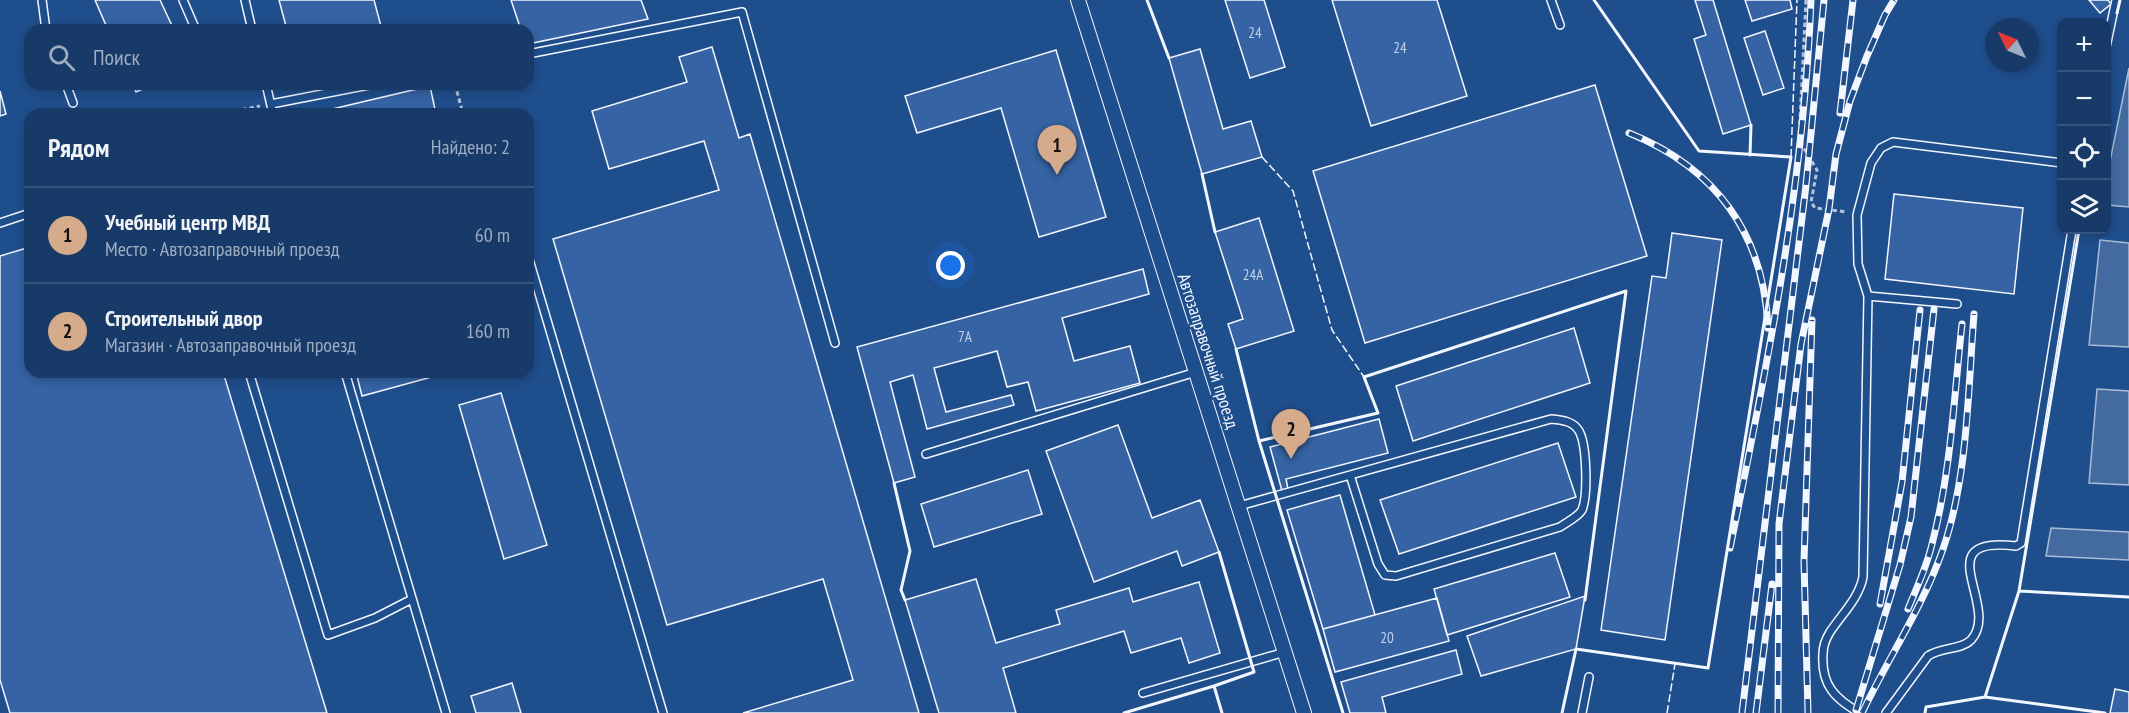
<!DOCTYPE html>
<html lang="ru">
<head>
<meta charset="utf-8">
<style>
	:root { --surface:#173a69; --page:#244571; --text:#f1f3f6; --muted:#9eadc0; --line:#36547d; --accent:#d6ab8b }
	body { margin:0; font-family:"PT Sans Narrow",sans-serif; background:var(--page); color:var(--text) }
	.controls { position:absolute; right:18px; top:18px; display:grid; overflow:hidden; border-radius:12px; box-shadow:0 3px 9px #0003 }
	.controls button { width:54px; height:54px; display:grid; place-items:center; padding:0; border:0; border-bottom:2px solid var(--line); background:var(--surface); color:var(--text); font:30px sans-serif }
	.compass { position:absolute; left:1985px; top:18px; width:54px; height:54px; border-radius:50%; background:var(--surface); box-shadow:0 3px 9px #0003; rotate:313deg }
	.you { position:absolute; left:951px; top:266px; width:21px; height:21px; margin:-15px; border:4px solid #fff; border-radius:50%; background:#1a73e8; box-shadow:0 0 0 9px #1a73e833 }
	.badge { display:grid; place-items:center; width:39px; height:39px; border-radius:50%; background:var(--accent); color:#111; font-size:20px; font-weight:700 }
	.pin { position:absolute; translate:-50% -50px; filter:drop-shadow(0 2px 3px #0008) }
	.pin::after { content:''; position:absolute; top:32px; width:21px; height:18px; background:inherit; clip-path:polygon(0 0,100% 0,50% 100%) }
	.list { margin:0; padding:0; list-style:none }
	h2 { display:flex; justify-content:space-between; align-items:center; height:78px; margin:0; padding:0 24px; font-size:26px }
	h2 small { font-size:20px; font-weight:400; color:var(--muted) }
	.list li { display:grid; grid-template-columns:39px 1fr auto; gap:18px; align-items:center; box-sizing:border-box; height:96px; padding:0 24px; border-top:2px solid var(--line) }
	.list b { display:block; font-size:22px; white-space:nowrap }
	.list p { margin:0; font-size:20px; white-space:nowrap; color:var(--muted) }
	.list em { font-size:20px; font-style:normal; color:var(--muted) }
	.icon { flex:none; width:33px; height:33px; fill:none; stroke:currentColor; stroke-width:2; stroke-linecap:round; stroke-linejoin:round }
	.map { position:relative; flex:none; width:2129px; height:713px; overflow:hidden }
	.search { position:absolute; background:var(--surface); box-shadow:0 3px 9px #0003; left:24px; top:24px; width:510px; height:66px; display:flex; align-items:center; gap:15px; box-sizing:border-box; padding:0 21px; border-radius:18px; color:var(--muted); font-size:22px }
	.panel { position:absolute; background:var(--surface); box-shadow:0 3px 9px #0003; left:24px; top:108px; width:510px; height:270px; border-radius:18px }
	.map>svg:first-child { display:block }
	.water { fill:#446ba0; stroke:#a8bbd7; stroke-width:1.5 }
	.building { fill:#3563a3; stroke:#f2f6ff; stroke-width:1.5 }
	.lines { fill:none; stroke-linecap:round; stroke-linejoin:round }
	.lane-casing { stroke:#f2f6ff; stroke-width:10 }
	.street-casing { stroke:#f2f6ff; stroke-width:16 }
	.path { stroke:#b3c4dc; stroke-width:3; stroke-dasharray:4.5 3; stroke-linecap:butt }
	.lane { stroke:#1f4e8c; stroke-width:7 }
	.street { stroke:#1f4e8c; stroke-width:14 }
	.rail-casing { stroke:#f2f6ff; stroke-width:7 }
	.rail { stroke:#1f4e8c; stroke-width:4.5; stroke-dasharray:14; stroke-linecap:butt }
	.fence { stroke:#f2f6ff; stroke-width:1.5; stroke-dasharray:8 3; stroke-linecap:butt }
	.wall { stroke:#f2f6ff; stroke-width:3 }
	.labels { text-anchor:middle; stroke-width:4.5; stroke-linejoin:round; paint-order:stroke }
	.number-label { font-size:15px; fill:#c3d1e8 }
	.street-label { font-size:18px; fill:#f2f6ff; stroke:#1f4e8c }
</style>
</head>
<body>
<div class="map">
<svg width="2129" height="713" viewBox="0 0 2129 713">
	<rect width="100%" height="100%" fill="#1f4e8c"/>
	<path class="water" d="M2129 68V207L2107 205V176Z
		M2100 240 2129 243V347L2089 345Z
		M2097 389 2129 391V485L2089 483Z
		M2051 528 2129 532V560L2046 556Z"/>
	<path class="building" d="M95 0H160L174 30H108Z
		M279 0H374L382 30H287Z
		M511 0H641L648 19 528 44V30H521Z
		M1225 0H1264L1285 67 1250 78Z
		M1332 0H1437L1467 96 1371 126Z
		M1695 0H1713L1751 125 1723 134 1694 39 1706 35Z
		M1745 0H1790L1792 9 1752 21Z
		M2089 0H2108L2111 4 2100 13Z
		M1765 31 1784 88 1763 95 1744 38Z
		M712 47 739 138 750 134 919 713H743L853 680 823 579 667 625 553 239 719 190 704 141 609 169 592 111 687 82 679 57Z
		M1200 49 1223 129 1251 121 1262 157 1202 174 1169 58Z
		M1056 50 1106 217 1039 237 1001 108 917 133 905 96Z
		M133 84H154L136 92Z
		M302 84H318L303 88Z
		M1595 85 1647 256 1365 343 1313 171Z
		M430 86 436 114H311Z
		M0 91 6 114 0 116Z
		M1894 194 2023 208 2014 294 1885 279Z
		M1259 218 1294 331 1236 349 1228 324 1243 319 1215 232Z
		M1672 233 1722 240 1665 640 1601 630 1652 276 1666 278Z
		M30 247V372H223L327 713H10L0 680V256Z
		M1143 269 1149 294 1062 318 1074 361 1130 346 1140 383 1036 411 1028 382 1007 387 997 351 934 368 946 412 1011 395 1014 405 927 429 913 375 890 382 915 477 894 483 857 347Z
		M1574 328 1590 383 1413 441 1396 386Z
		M356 372H450L362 396Z
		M501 393 547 545 504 559 459 405Z
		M1379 419 1388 453 1286 479 1288 489 1282 491 1270 447Z
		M1118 425 1152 518 1200 500 1219 552 1182 566 1177 551 1094 582 1046 451Z
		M1558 443 1576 497 1399 554 1380 500Z
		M1028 470 1042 514 934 547 921 504Z
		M1340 495 1375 615 1323 629 1287 510Z
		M1555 553 1570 597 1447 635 1434 589Z
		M976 579 996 643 1060 624 1056 610 1129 588 1133 602 1199 582 1220 653 1189 663 1181 638 1131 653 1124 631 1003 668 1016 713H939L905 600Z
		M1585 596 1576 649 1481 676 1467 636Z
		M1437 598 1449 641 1335 672 1323 629Z
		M1456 650 1462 674 1382 697 1386 713H1350L1341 682Z
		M512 683 521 713H476L471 696Z
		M2115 689 2129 692V713H2110Z"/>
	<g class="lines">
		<g class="lane-casing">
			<path id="lane" d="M42 0 46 30
				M183 0 195 28
				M245 0 252 30
				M1551 0 1560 25
				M2106 47 2116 0
				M528 54 742 12 835 343
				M66 84 73 103
				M266 84 273 114
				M271 104 374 84
				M0 223 30 213
				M528 256 663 713
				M1868 296 1957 304
				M249 372 328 635 375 618 412 599
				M345 372 446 713
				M926 454 1196 372
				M1239 506 1551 419C1562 420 1573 421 1579 431 1587 445 1588 496 1582 510 1578 517 1567 522 1560 527L1396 576 1385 575 1378 564 1350 475
				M1143 693 1285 652
				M1582 713 1589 677
				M1860 713C1835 699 1821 685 1823 654 1823 646 1825 640 1830 632 1842 614 1859 598 1863 577L1868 296 1858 264 1857 215 1871 163 1881 148 1893 142 2062 163
				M1886 713 1928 656C1941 647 1961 650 1971 640 2002 607 1925 535 2016 546L2021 543 2072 230"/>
		</g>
		<g class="street-casing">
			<path id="street" d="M1078 0 1304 713"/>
		</g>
		<path class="path" d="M1806 0 1799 140 1817 170 1811 202 1815 208 1847 212
			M455 84 463 114
			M220 114 260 106"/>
		<use href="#lane" class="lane"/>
		<use href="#street" class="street"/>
		<g class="rail-casing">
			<path id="rail" d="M1840 113 1853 0
				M1629 133C1716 168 1764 234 1768 328
				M1730 548C1767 367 1804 185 1811 0
				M1880 604 1902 482 1920 310
				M1908 609C1917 587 1927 566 1932 544 1951 472 1954 397 1962 324
				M1856 710 1900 565 1911 517 1934 309
				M1742 713 1806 185 1824 0
				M1756 713 1772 584
				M1778 713 1779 524 1801 344 1829 209 1836 154 1850 101 1867 56 1885 15 1894 0
				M1808 713 1804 561 1812 320
				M1862 713C1888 658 1923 607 1943 549 1968 477 1968 390 1974 314"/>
		</g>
		<use href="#rail" class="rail"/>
		<path class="fence" d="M1262 157 1293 191 1332 330 1364 377
			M1791 157 1797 0
			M1667 713 1675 664"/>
		<path class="wall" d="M1147 0 1169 58
			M2117 13 2120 0
			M2106 63 2109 45
			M1750 155 1751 125
			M1202 174 1215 232
			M1236 349 1259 441 1343 713
			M1259 441 1378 413 1364 377 1626 291 1585 600
			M894 483 910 551 901 590 905 600
			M1219 552 1254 672 1214 686 1222 713
			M2019 591 2129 597
			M1985 697 2105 713
			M1124 713 1214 686
			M1562 713 1576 649 1708 668 1791 157 1699 151 1594 0
			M1925 713 1926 707 1985 697 2019 591 2079 230"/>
	</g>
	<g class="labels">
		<g class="number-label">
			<text x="1255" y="38">24</text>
			<text x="1400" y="53">24</text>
			<text x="1253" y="280">24А</text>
			<text x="965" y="342">7А</text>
			<text x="1387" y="643">20</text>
		</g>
		<g class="street-label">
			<text transform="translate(1208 351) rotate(72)" y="6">Автозаправочный проезд</text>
		</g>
	</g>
</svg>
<div class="controls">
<button>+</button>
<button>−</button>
<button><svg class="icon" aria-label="locate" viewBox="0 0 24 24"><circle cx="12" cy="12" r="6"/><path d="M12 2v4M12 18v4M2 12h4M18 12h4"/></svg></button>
<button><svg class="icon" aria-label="layers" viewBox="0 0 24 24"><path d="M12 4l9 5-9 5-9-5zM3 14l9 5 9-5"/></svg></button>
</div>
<svg class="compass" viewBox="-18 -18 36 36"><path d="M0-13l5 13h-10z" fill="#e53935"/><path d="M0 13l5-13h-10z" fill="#9eadc0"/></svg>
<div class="you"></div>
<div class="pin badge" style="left:1057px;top:175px">1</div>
<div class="pin badge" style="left:1291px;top:459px">2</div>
<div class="search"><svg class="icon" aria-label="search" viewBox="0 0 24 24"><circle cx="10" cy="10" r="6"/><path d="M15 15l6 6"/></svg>Поиск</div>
<section class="panel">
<h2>Рядом<small>Найдено: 2</small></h2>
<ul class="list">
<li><span class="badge">1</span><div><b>Учебный центр МВД</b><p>Место · Автозаправочный проезд</p></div><em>60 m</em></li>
<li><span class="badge">2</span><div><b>Строительный двор</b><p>Магазин · Автозаправочный проезд</p></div><em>160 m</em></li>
</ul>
</section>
</div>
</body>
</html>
